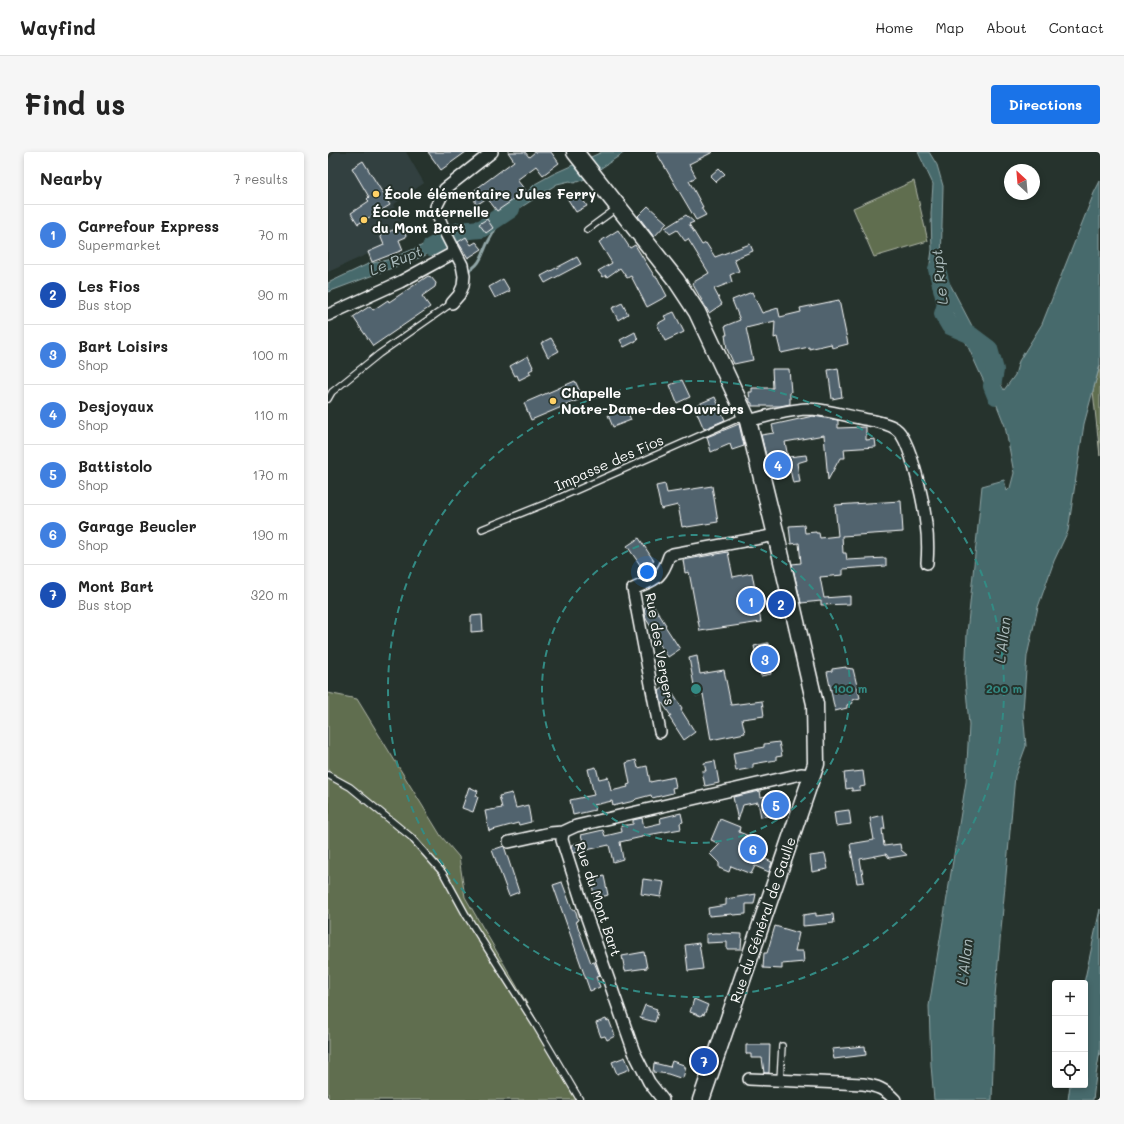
<!DOCTYPE html>
<html lang="en">
<head>
<meta charset="utf-8">
<style>
	:root { --surface:#fff; --page:#f6f6f6; --text:#222; --muted:#767676; --line:#e0e0e0; --accent:#1a73e8 }
	body { margin:0; font-family:Mali,sans-serif; background:var(--page); color:var(--text) }
	.controls { position:absolute; right:12px; bottom:12px; display:grid; overflow:hidden; border-radius:4px; box-shadow:0 2px 6px #0003 }
	.controls button { width:36px; height:36px; display:grid; place-items:center; padding:0; border:0; border-bottom:1px solid var(--line); background:var(--surface); color:var(--text); font:20px sans-serif }
	.compass { position:absolute; left:676px; top:12px; width:36px; height:36px; border-radius:50%; background:var(--surface); box-shadow:0 2px 6px #0003; rotate:334deg }
	.you { position:absolute; left:319px; top:420px; width:14px; height:14px; margin:-10px; border:3px solid #fff; border-radius:50%; background:#1a73e8; box-shadow:0 0 0 6px #1a73e833 }
	.badge { display:grid; place-items:center; width:26px; height:26px; border-radius:50%; background:var(--accent); color:#fff; font-size:13px; font-weight:700 }
	.pin { position:absolute; translate:-50% -50%; border:2px solid #fff; box-shadow:0 1px 4px #0006 }
	.list { margin:0; padding:0; list-style:none }
	h2 { display:flex; justify-content:space-between; align-items:center; height:52px; margin:0; padding:0 16px; font-size:17px }
	h2 small { font-size:13px; font-weight:400; color:var(--muted) }
	.list li { display:grid; grid-template-columns:26px 1fr auto; gap:12px; align-items:center; box-sizing:border-box; height:60px; padding:0 16px; border-top:1px solid var(--line) }
	.list b { display:block; font-size:15px; white-space:nowrap }
	.list p { margin:0; font-size:13px; white-space:nowrap; color:var(--muted) }
	.list em { font-size:13px; font-style:normal; color:var(--muted) }
	.icon { flex:none; width:22px; height:22px; fill:none; stroke:currentColor; stroke-width:2; stroke-linecap:round; stroke-linejoin:round }
	.map { position:relative; flex:none; width:772px; height:948px; overflow:hidden; border-radius:4px }
	header { display:flex; align-items:center; gap:24px; box-sizing:border-box; height:56px; padding:0 20px; background:var(--surface); border-bottom:1px solid var(--line) }
	header strong { font-size:19px }
	nav { display:flex; gap:22px; margin-inline-start:auto; font-size:14px }
	.intro { display:flex; align-items:center; justify-content:space-between; box-sizing:border-box; height:96px; padding:0 24px }
	h1 { margin:0; font-size:28px }
	.button { padding:10px 18px; border-radius:4px; background:var(--accent); color:#fff; font-size:14px; font-weight:700 }
	main { display:flex; gap:24px; padding:0 24px }
	aside { flex:1; background:var(--surface); border-radius:4px; box-shadow:0 2px 6px #0003 }
	.map>svg:first-child { display:block }
	.built { fill:#334140 }
	.green { fill:#606e50; stroke:#b0b6a8 }
	.water { fill:#476b6c; stroke:#91a6a7 }
	.lines { fill:none; stroke-linecap:round; stroke-linejoin:round }
	.stream { stroke:#91a6a7; stroke-width:3 }
	.river { stroke:#476b6c; stroke-width:18 }
	.building { fill:#51636e; stroke:#fff }
	.service-casing { stroke:#fff; stroke-width:8 }
	.minor-casing { stroke:#fff; stroke-width:14 }
	.secondary-casing { stroke:#fff; stroke-width:19 }
	.service { stroke:#26332d; stroke-width:5.5 }
	.minor { stroke:#26332d; stroke-width:11 }
	.secondary { stroke:#26332d; stroke-width:16 }
	.ring { fill:none; stroke:#338b84; stroke-width:2; stroke-dasharray:7 5 }
	.poi-dot { fill:#ffd166; stroke:#26332d; stroke-width:1.5 }
	.labels { text-anchor:middle; stroke-width:4; stroke-linejoin:round; paint-order:stroke }
	.poi-label { font-size:14px; font-weight:bold; fill:#fff; stroke:#26332d; text-anchor:start }
	.street-label { font-size:14px; fill:#fff; stroke:#26332d }
	.water-label { font-size:15px; font-style:italic; fill:#acbcbd; stroke:#26332d }
	.centre { fill:#338b84; stroke:#26332d; stroke-width:2 }
	.ring-label { font-size:12px; text-anchor:middle; font-weight:bold; fill:#338b84; stroke:#26332d; stroke-width:4; stroke-linejoin:round; paint-order:stroke }
</style>
</head>
<body>
<header>
<strong>Wayfind</strong>
<nav><a>Home</a><a>Map</a><a>About</a><a>Contact</a></nav>
</header>
<div class="intro"><h1>Find us</h1><a class="button">Directions</a></div>
<main>
<aside>
<h2>Nearby<small>7 results</small></h2>
<ul class="list">
<li><span class="badge" style="background:#3f7fe0">1</span><div><b>Carrefour Express</b><p>Supermarket</p></div><em>70 m</em></li>
<li><span class="badge" style="background:#1a4fb4">2</span><div><b>Les Fios</b><p>Bus stop</p></div><em>90 m</em></li>
<li><span class="badge" style="background:#3f7fe0">3</span><div><b>Bart Loisirs</b><p>Shop</p></div><em>100 m</em></li>
<li><span class="badge" style="background:#3f7fe0">4</span><div><b>Desjoyaux</b><p>Shop</p></div><em>110 m</em></li>
<li><span class="badge" style="background:#3f7fe0">5</span><div><b>Battistolo</b><p>Shop</p></div><em>170 m</em></li>
<li><span class="badge" style="background:#3f7fe0">6</span><div><b>Garage Beucler</b><p>Shop</p></div><em>190 m</em></li>
<li><span class="badge" style="background:#1a4fb4">7</span><div><b>Mont Bart</b><p>Bus stop</p></div><em>320 m</em></li>
</ul>
</aside>
<div class="map">
<svg width="772" height="948" viewBox="0 0 772 948">
	<rect width="100%" height="100%" fill="#26332d"/>
	<filter id="ink" filterUnits="userSpaceOnUse"><feTurbulence type="fractalNoise" baseFrequency=".025" numOctaves="2"/><feDisplacementMap in="SourceGraphic" scale="8" xChannelSelector="R" yChannelSelector="G"/><feConvolveMatrix kernelMatrix="1 2 1 2 8 2 1 2 1" color-interpolation-filters="sRGB"/></filter>
	<g filter="url(#ink)">
		<path class="built" d="M7 0H78L96 31 65 53 80 84 0 120V8Z"/>
		<path class="green" d="M586 29 600 89 546 105 525 56Z
			M772 213V304L765 239Z
			M0 541 29 547 113 684 131 705 137 745 255 948H0Z"/>
		<path class="water" d="M274 0H297L257 27 246 31 242 29 229 32 192 56 165 76 159 67 175 59 199 40 207 32 225 22Z
			M590 0H601L609 13 615 34 613 115 643 172 663 215 676 238 687 223 691 209 714 172 766 41 772 29V213L756 272 740 379 726 409 710 455 699 504 695 559 698 594 687 624 667 844 664 948H606L603 913 601 854 638 630 641 573 637 526 639 481 654 334 676 328 679 339 682 336 686 321 677 274 668 251 656 230 616 142 605 126 602 112 604 98 603 62 605 32Z
			M115 82 118 89 117 92 96 104 0 140V131L40 112 59 108 91 95Z
			M772 757V899L768 923 765 948H740L742 933H757L756 831Z"/>
		<g class="lines">
			<path class="stream" d="M139 119C152 114 154 103 159 92 163 84 168 78 170 69"/>
			<path class="river" d="M103 95 131 79 153 77 183 57
				M609 117 618 152 615 162 622 174 641 182 661 197 667 218 664 234 668 244"/>
		</g>
		<path class="building" d="M100 0H138L113 18Z
			M180 0H197L201 5 207 0H223L231 11 215 23 208 14 189 28 198 39 169 59 159 46 147 54V44L144 40 186 9Z
			M328 0H385L361 12 368 25 361 29 375 55 373 56 378 63 368 68Z
			M35 9 62 53 30 72 23 61 41 49 39 47 41 45 24 16Z
			M391 16 397 22 388 30 382 24Z
			M250 40 259 54 248 60 239 46Z
			M320 54 339 71 326 85 310 64Z
			M358 63 366 70 361 72 374 93 378 91 387 105 422 92 425 99 406 107 411 119 402 123 404 130 386 137 394 152 381 161 364 131 381 121 360 87 357 89 349 78 342 82 337 76Z
			M159 67 165 76 158 81 151 72Z
			M76 74 78 85 71 88 75 98 44 110 40 100 56 93 52 83Z
			M290 78 302 96 307 93 327 125H329L339 144 319 155 303 124 299 126 292 116 279 125 278 123 275 125 270 119 284 111 271 90Z
			M138 85 143 93 148 90 154 97 140 106 130 90Z
			M249 105 253 112 217 131 213 124Z
			M100 124 103 125 108 131 107 135 94 144 102 155 45 194 25 165 42 154 45 158 60 148 61 150Z
			M175 127 182 139 167 146 161 135Z
			M424 140 434 161 450 156 452 165 473 160 472 156 511 148 520 192 504 196 503 192 481 197V195L453 201 449 185 446 186 447 169 418 176 425 208 406 212 399 197 397 183H399L397 174 412 168 404 148Z
			M294 151 300 162 290 168 284 156Z
			M346 160 356 180 337 189 329 172 338 167 336 164Z
			M307 180 310 188 296 195 292 188Z
			M223 186 231 199 220 205 213 191Z
			M200 204 205 215H204L205 217 201 219 203 222 191 228 189 223 187 224 182 214Z
			M510 216 514 245 504 247 500 218Z
			M444 217H461L463 240H462V252L452 254H424V251L422 250 421 240H424V236H445Z
			M354 228 362 245 349 251 342 233Z
			M247 229 255 246 203 268 196 251Z
			M387 245 397 268 376 277 366 254Z
			M297 254 303 268 285 275 280 263Z
			M485 264 510 268V276L538 275V288L547 287 548 295 516 297 517 306H512L500 328 496 283 457 290 460 305 478 303 479 308 469 311 472 330 465 331 461 313 448 316H441L433 283 446 281 444 273Z
			M411 272 416 294 404 298 402 292 383 300 379 285Z
			M337 332 339 341 384 334 390 370 359 375 358 374 354 375 350 353 333 357 328 334Z
			M573 349 575 380 514 384 515 401H518L519 408 558 406V414L515 417V423L492 425 496 446 522 444V452L493 453V449L473 451 464 412 473 411 471 391 463 392 461 374 476 373 477 381 488 380V381H491L492 386 510 384 507 353Z
			M311 386 326 409 315 417 299 394Z
			M400 400 405 425 424 421 433 470 372 479 361 420 357 421 355 408Z
			M324 451 338 473 337 474 352 497 340 505 325 482 327 481 318 467 316 456Z
			M154 463 155 479 143 480V464Z
			M440 491 444 513H441L443 522 433 524 426 494Z
			M369 504 372 522 396 518 403 553 434 549 436 564 414 567 417 581 383 588 375 542 368 544 361 506Z
			M518 515V516L525 517 532 546 524 548 525 551 519 553V556L507 559 499 520 504 519V517Z
			M339 533 354 556 353 558 367 580 356 588 341 565 343 564 333 549 331 539Z
			M451 590 454 604 448 605V608L425 612V616L408 619 405 601 436 595V592Z
			M308 608 310 616 319 614 322 630 346 625 348 635 344 636 345 641 324 646 323 643 308 647 306 649 285 654 284 649 266 653 267 658 245 663 242 648 266 643 260 617 268 615 271 627 280 625 283 639 300 635 299 633 302 632 298 611Z
			M387 609 391 631 377 634 374 619H378L376 611Z
			M535 619 537 634 532 635V638L524 639V636L518 637 516 621Z
			M141 635 150 639 148 644 150 645 145 660 134 656Z
			M432 639 433 645 449 642 453 661 433 665 430 650 415 653 410 669 405 645Z
			M184 641 188 656 200 653 203 670 191 673 190 671 161 679 157 659 174 656 171 644Z
			M521 658 523 672 508 674 506 660Z
			M353 661 355 670 352 671 353 677 314 684V685L292 690 295 707 285 710 281 693 245 701 243 693 255 689 253 683 275 678 277 684 294 680 293 674 305 672V668L314 666 316 675 333 671 332 666Z
			M555 663 557 677H554L556 694 572 692 573 698 579 703 561 706 558 702 532 707 536 730 529 731 522 692 546 688 542 666Z
			M392 667 412 675 411 680 436 690 430 704 444 710 441 720 427 714 423 722 403 714 401 720 391 716V711L382 702 392 692 383 688Z
			M176 694 191 740 181 744 164 698Z
			M497 702 500 717 484 720 482 704Z
			M276 724 280 743 267 747 263 728Z
			M315 727 336 730 333 745 313 742Z
			M234 730 244 757H246L248 760 250 768 248 769 251 778 263 811 266 810 272 824 268 825 272 835 262 839 225 733Z
			M428 742 426 752H418V762L405 763 404 762 381 764 380 756 398 753V747Z
			M488 761V764L505 762 506 771 475 774V763Z
			M447 774 471 781 467 799H475L476 810 454 812V817L435 816 436 801H439Z
			M387 781 414 782 413 797H399V790L378 791V782Z
			M371 791 375 817 360 819 357 793Z
			M316 800 319 816 297 819 294 804Z
			M366 847 380 853 376 863 374 862 373 864 362 860Z
			M317 853 329 857 328 859 330 860 327 870 312 866Z
			M278 867 279 869 281 868 287 884 279 888 277 884 273 885 268 871Z
			M418 893H442L441 921H436L434 906H423V902H418Z
			M537 894 538 903 506 907 504 897Z
			M297 905 302 917 289 922 284 910Z
			M344 909 356 913V915H358L355 926 352 925V926L340 922 325 920 326 911 342 915Z"/>
		<g class="lines">
			<g class="service-casing">
				<path id="service" d="M259 78 289 56
					M0 247 4 240 51 202 124 151
					M154 377 224 349 416 264
					M0 623 22 635 83 685 115 721 138 763 207 872 252 948
					M452 928 454 894"/>
			</g>
			<g class="minor-casing">
				<path id="minor" d="M124 151 131 143 135 134 136 124 134 113 116 78 108 59V55L117 37 164 0
					M0 163 72 130 127 100
					M420 269C439 264 459 258 479 257 498 257 518 264 536 267 545 269 561 271 568 277 583 287 596 353 598 372 600 385 600 398 599 411
					M332 580 305 437C327 427 333 428 341 404L345 402 448 383
					M181 690 222 681 235 680
					M421 927 535 932C549 934 557 937 567 948
					M335 948 321 930 306 900 259 766 234 688 235 680 248 674 473 622 484 623"/>
			</g>
			<g class="secondary-casing">
				<path id="secondary" d="M247 0 348 128 369 160 420 269 448 383 487 552 488 612 373 948"/>
			</g>
			<use href="#service" class="service"/>
			<use href="#minor" class="minor"/>
			<use href="#secondary" class="secondary"/>
		</g>
	</g>
	<g class="ring">
		<circle cx="368" cy="537" r="154"/>
		<circle cx="368" cy="537" r="308"/>
	</g>
	<g class="poi-dot">
		<circle cx="48" cy="42" r="4"/>
		<circle cx="36" cy="68" r="4"/>
		<circle cx="225" cy="249" r="4"/>
	</g>
	<g class="labels">
		<g class="poi-label">
			<text x="56" y="47">École élémentaire Jules Ferry</text>
			<text x="44" y="65">École maternelle<tspan x="44" dy="16">du Mont Bart</tspan></text>
			<text x="233" y="246">Chapelle<tspan x="233" dy="16">Notre-Dame-des-Ouvriers</tspan></text>
		</g>
		<g class="street-label">
			<text transform="translate(281 311) rotate(-24)" y="5">Impasse des Fios</text>
			<text transform="translate(332 497) rotate(80)" y="5">Rue des Vergers</text>
			<text transform="translate(270 747) rotate(72)" y="5">Rue du Mont Bart</text>
			<text transform="translate(435 768) rotate(-71)" y="5">Rue du Général de Gaulle</text>
		</g>
		<g class="water-label">
			<text transform="translate(68 109) rotate(-22)" y="5">Le Rupt</text>
			<text transform="translate(612 125) rotate(-96)" y="5">Le Rupt</text>
			<text transform="translate(675 488) rotate(-83)" y="5">L'Allan</text>
			<text transform="translate(637 810) rotate(-83)" y="5">L'Allan</text>
		</g>
	</g>
	<circle cx="368" cy="537" r="6" class="centre"/>
	<g class="ring-label">
		<text x="522" y="541">100 m</text>
		<text x="676" y="541">200 m</text>
	</g>
</svg>
<div class="controls">
<button>+</button>
<button>−</button>
<button><svg class="icon" aria-label="locate" viewBox="0 0 24 24"><circle cx="12" cy="12" r="6"/><path d="M12 2v4M12 18v4M2 12h4M18 12h4"/></svg></button>
</div>
<svg class="compass" viewBox="-18 -18 36 36"><path d="M0-13l5 13h-10z" fill="#e53935"/><path d="M0 13l5-13h-10z" fill="#767676"/></svg>
<div class="you"></div>
<div class="pin badge" style="left:423px;top:449px;background:#3f7fe0">1</div>
<div class="pin badge" style="left:453px;top:452px;background:#1a4fb4">2</div>
<div class="pin badge" style="left:437px;top:507px;background:#3f7fe0">3</div>
<div class="pin badge" style="left:450px;top:313px;background:#3f7fe0">4</div>
<div class="pin badge" style="left:448px;top:653px;background:#3f7fe0">5</div>
<div class="pin badge" style="left:425px;top:697px;background:#3f7fe0">6</div>
<div class="pin badge" style="left:376px;top:909px;background:#1a4fb4">7</div>
</div>
</main>
</body>
</html>
